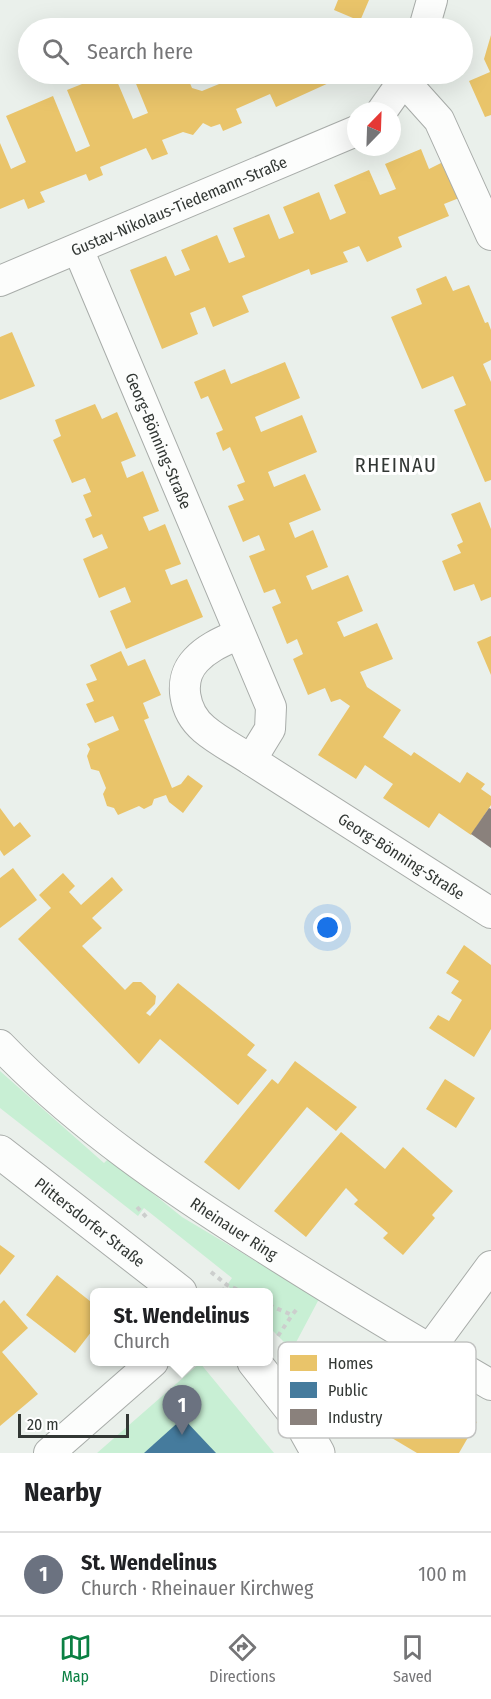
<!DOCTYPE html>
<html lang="en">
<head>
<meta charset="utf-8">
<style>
	:root { --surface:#fff; --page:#f2f2f2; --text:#202124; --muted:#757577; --line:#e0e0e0; --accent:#0b8043 }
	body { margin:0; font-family:"Fira Sans Condensed",sans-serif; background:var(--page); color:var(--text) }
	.compass { position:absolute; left:347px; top:102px; width:54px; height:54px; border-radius:50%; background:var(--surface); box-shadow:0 6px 24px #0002; rotate:23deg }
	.scale { position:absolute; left:18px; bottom:15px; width:111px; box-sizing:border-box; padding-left:6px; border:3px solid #323734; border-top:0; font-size:16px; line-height:21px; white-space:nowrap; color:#323734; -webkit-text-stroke:4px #fff; paint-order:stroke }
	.you { position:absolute; left:328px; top:928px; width:21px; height:21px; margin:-15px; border:4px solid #fff; border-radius:50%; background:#1a73e8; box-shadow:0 0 0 9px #1a73e833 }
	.badge { display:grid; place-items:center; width:39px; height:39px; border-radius:50%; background:var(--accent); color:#fff; font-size:20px; font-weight:700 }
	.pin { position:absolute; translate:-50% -50px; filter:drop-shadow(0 2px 3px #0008) }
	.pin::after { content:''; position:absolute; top:32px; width:21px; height:18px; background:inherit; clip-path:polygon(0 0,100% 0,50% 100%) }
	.popup { position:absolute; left:90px; top:1288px; width:183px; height:78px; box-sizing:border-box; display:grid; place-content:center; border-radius:9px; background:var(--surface); filter:drop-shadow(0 2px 4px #0005); font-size:20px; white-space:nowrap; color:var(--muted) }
	.popup b { font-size:22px; color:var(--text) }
	.popup::after { content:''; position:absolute; left:50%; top:100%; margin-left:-12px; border:12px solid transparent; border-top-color:var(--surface) }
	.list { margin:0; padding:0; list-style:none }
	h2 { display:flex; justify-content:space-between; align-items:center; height:78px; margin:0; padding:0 24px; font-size:26px }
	h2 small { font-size:20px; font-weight:400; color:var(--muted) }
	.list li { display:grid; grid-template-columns:39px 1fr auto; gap:18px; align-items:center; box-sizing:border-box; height:84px; padding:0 24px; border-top:2px solid var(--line) }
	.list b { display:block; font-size:22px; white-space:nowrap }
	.list p { margin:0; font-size:20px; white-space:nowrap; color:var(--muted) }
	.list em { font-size:20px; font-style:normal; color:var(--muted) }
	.icon { flex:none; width:33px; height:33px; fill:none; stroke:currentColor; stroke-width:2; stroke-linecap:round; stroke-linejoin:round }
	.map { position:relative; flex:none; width:491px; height:1453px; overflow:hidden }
	.search { position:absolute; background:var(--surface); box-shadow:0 6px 24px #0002; left:18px; right:18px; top:18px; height:66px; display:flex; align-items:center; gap:15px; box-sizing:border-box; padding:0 21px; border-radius:33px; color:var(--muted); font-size:22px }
	.sheet { height:162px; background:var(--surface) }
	nav { display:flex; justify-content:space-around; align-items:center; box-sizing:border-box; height:84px; border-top:2px solid var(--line); background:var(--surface); font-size:16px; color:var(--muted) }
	nav a { display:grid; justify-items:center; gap:3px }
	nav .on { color:var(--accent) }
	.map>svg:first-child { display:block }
	.green { fill:#c8efd4 }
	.homes { fill:#e9c46a }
	.public { fill:#457b9d }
	.industry { fill:#8a817c }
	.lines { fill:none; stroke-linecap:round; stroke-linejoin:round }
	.street-casing { stroke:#a8aca9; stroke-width:32 }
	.secondary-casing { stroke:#a8aca9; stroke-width:35 }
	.path { stroke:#cccecd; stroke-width:4; stroke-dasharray:4.5 4.5; stroke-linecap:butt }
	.street { stroke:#fcfdfc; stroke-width:30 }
	.secondary { stroke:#fcfdfc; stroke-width:33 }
	.labels { text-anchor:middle; stroke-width:6; stroke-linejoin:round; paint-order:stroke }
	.street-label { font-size:16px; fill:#323734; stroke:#fff }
	.quarter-label { font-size:20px; letter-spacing:1.5px; fill:#323734; stroke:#fff }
	.key { fill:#fff; stroke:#c2c3c2; stroke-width:1.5 }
	.key-label { font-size:16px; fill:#323734 }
</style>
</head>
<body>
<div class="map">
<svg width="491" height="1453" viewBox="0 0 491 1453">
	<rect width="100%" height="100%" fill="#eaf0eb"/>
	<path class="green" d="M0 1071 104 1163 109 1158 182 1217 319 1299 292 1350 269 1327V1292H234L227 1285 232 1278 144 1208 138 1216 0 1108Z
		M200 1363 274 1453H97Z"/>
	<path class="homes" d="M338 0H369L360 21 334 10Z
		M491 35V115L485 117 469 81 490 72 484 59Z
		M107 74H114L133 119 148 113 132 74H186L192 88 202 91 224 82 220 74H327L331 82 276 107 270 94 236 109 242 123 223 131 220 124 211 127 203 123 193 135 183 132 162 140 168 154 152 160 146 148 100 167 103 175 89 181 86 174 40 192 45 202 28 209 24 199 0 209V143L11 169 26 162 6 116 53 96 76 152 90 146 67 90Z
		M421 149 429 169 443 162 459 198 444 204 449 216 398 237 402 247 367 262 359 246 343 252 348 262 311 275 309 269 242 296 249 312 213 327 205 307 190 313 198 334 162 349 130 270 166 256 175 276 190 270 181 250 217 235 229 263 245 257 233 228 269 214 279 239 294 233 283 207 319 192 330 220 346 213 334 185 369 170 380 195 396 189 385 164Z
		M446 276 453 291 469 285 485 323 488 322 491 330V360L483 364 491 382V480L485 482 454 410 466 405 453 376 422 389 391 317 422 304 416 289Z
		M12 332 35 386 0 400V337Z
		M285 362 300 398 255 417 261 432 302 415 317 452 268 472 274 487 305 474 321 510 289 523 295 538 313 530 328 567 306 576 312 590 348 575 363 611 337 622 344 637 377 623 393 659 360 672 367 687 401 710 383 737 411 756 414 752 460 783 467 772 485 784 481 789 491 796V805L471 835 439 813 429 828 383 798 393 784 378 774 365 765 356 779 318 755 350 706 340 699 331 702 325 688 308 695 293 659 303 654 297 639 287 644 272 607 281 603 275 589 264 593 249 556 265 550 259 535 243 542 228 506 244 500 237 485 245 482 230 447 223 451 216 433 223 430 208 396 201 399 194 382 225 369 231 384Z
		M95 404 102 419 117 412 136 456 121 462 127 478 143 471 159 511 143 517 149 531 165 524 181 564 165 570 171 585 187 579 203 617 126 649 110 611 131 602 125 587 99 598 83 559 108 548 102 534 93 538 85 519 92 516 83 495 91 492 85 478 72 483 53 440 61 436 55 420Z
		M480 502 491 529V597L481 601 474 584 454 591 442 561 461 553 457 545 463 542 451 514Z
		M491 636V675L477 642Z
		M121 651 128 666 145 659 161 695 143 703 149 718 144 720 172 788 181 784 188 775 203 786 183 813 169 802 166 795 154 799 152 805 144 809 139 806 118 815 114 808 107 806 103 794 106 788 99 771 91 769 87 756 90 749 87 744 119 730 113 716 95 723 86 704 94 701 86 684 97 680 90 665Z
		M0 808 14 827 20 822 31 836 4 856 0 850Z
		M13 868 37 900 0 928V878Z
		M63 873 75 886 69 892 81 905 112 877 123 890 92 918 102 928 82 946 125 990 133 982H141L156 996 155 1004 146 1013 150 1016 178 983 255 1045 247 1055 267 1070 238 1105 160 1039 139 1064 18 939 51 908 39 895Z
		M464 945 491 965V1029L474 1057 429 1028 438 1015 449 1021 462 1000 451 993 459 981 446 973Z
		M295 1061 357 1107 336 1131 307 1107 239 1190 204 1162 272 1079 278 1084Z
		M445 1079 475 1098 456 1128 426 1109Z
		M341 1132 385 1169 403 1147 453 1191 432 1215 435 1218 403 1255 383 1238 388 1233 354 1204 358 1200 346 1188 306 1237 274 1211Z
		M0 1245 15 1256 0 1275Z
		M57 1275 95 1305V1327L75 1353 26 1315Z
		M4 1300 28 1328 2 1352 38 1394 0 1426V1304Z
		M389 1370 477 1422 459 1453H417L360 1419Z"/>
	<path class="public" d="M183 1418 216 1453H144Z"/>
	<path class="industry" d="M489 808 491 809V848L471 834Z"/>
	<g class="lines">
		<g class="street-casing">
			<g id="street">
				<path d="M424 28 432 0"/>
				<path d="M404 81 439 120 491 235"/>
				<path d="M382 111 408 74"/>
				<path id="s1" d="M78 249 271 707 270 729 251 760 491 913"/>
				<path id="s2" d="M0 281 356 131"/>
				<path d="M239 634C224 641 208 647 196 660 177 680 184 712 204 729 218 741 236 750 251 760"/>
				<path id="s3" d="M0 1045C78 1126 171 1189 266 1249 340 1296 415 1341 491 1385"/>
				<path d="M429 1350 491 1266"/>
				<path d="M49 1453 153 1362"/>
			</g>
		</g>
		<g class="secondary-casing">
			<g id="secondary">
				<path id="s4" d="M0 1152 180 1292"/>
				<path d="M254 1362 299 1419 318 1453"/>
			</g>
		</g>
		<path class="path" d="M137 1207 148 1219
			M211 1272 227 1285 243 1292
			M222 1292 227 1285
			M269 1305 292 1315 297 1309
			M278 1336 292 1315"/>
		<use href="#street" class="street"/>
		<use href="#secondary" class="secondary"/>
	</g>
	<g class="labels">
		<g class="street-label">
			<text dy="6" stroke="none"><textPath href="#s2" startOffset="194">Gustav-Nikolaus-Tiedemann-Straße</textPath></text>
			<text dy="6" stroke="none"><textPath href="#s1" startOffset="208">Georg-Bönning-Straße</textPath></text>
			<text dy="6" stroke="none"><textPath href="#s1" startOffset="734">Georg-Bönning-Straße</textPath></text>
			<text dy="6" stroke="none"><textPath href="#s4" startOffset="114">Plittersdorfer Straße</textPath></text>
			<text dy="6" stroke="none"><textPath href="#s3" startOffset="298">Rheinauer Ring</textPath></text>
		</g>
		<g class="quarter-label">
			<text x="396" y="472">RHEINAU</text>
		</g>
	</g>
	<rect x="278" y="1342" width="198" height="96" rx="9" class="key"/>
	<rect x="290" y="1355" width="27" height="16" fill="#e9c46a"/>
	<rect x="290" y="1382" width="27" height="16" fill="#457b9d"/>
	<rect x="290" y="1409" width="27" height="16" fill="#8a817c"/>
	<g class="key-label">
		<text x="328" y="1369">Homes</text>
		<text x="328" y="1396">Public</text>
		<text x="328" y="1423">Industry</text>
	</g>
</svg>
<svg class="compass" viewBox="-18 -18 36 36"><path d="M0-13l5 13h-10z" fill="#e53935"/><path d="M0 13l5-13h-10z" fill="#757577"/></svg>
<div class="scale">20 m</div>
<div class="you"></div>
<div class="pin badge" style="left:182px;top:1435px;background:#6b7280">1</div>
<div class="popup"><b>St. Wendelinus</b>Church</div>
<div class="search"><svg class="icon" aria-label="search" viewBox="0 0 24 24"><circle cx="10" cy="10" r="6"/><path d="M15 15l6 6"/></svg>Search here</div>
</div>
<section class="sheet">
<h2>Nearby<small></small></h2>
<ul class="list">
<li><span class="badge" style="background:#6b7280">1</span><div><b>St. Wendelinus</b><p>Church · Rheinauer Kirchweg</p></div><em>100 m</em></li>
</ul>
</section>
<nav>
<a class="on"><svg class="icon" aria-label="map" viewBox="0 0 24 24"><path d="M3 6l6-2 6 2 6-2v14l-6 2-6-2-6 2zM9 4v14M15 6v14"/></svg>Map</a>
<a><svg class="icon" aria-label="directions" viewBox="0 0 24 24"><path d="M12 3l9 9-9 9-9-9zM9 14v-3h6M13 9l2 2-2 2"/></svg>Directions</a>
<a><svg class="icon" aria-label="saved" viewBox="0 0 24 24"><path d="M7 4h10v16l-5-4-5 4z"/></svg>Saved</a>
</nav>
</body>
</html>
